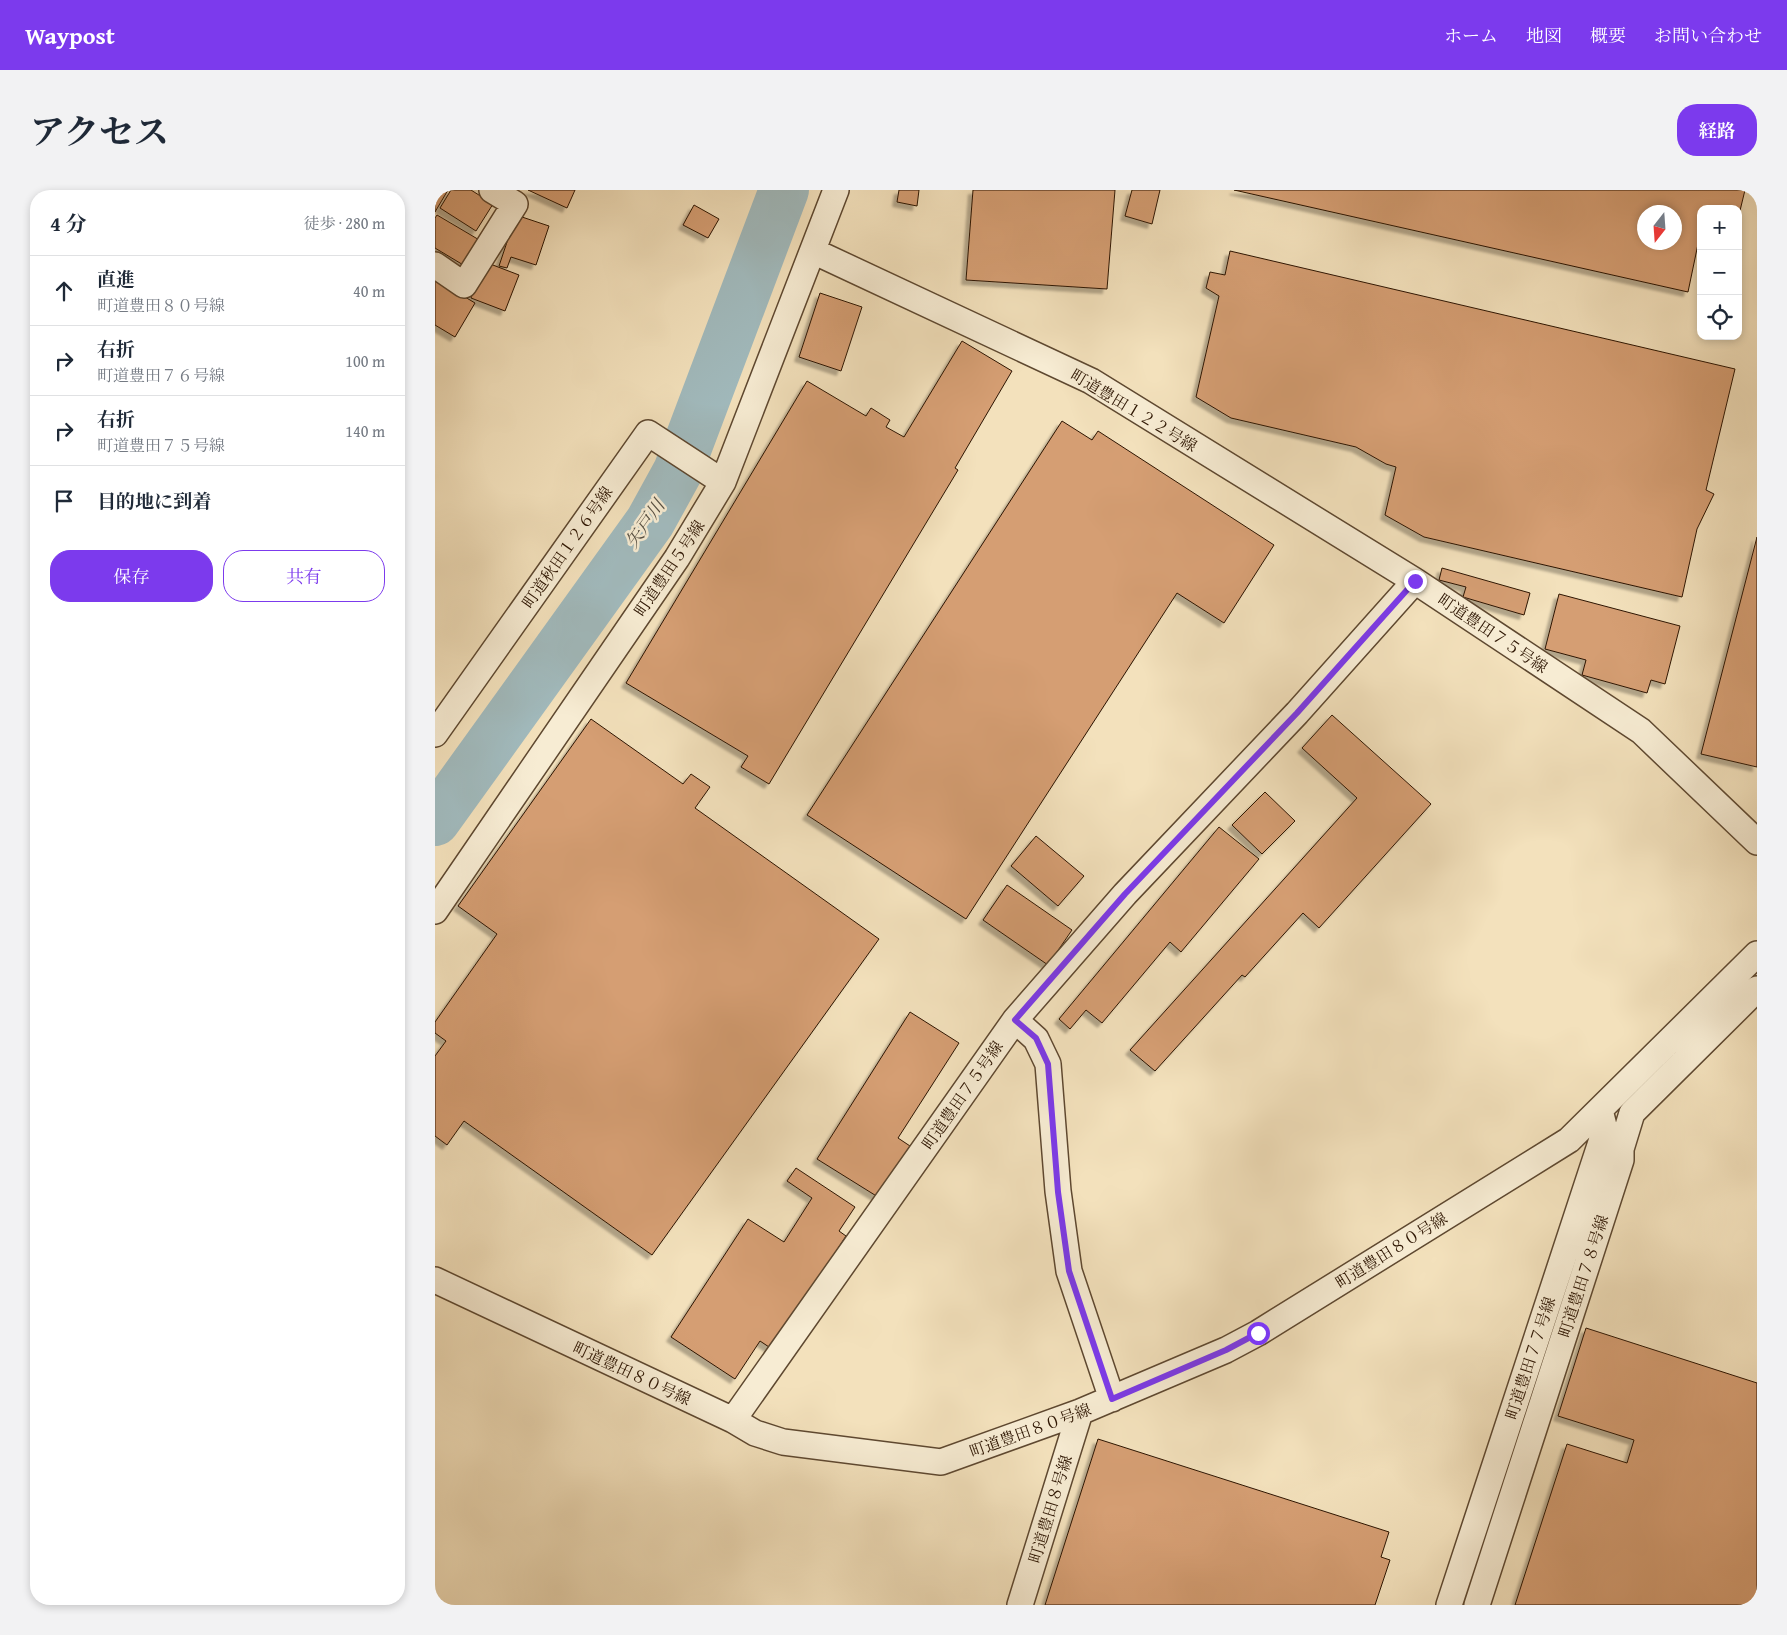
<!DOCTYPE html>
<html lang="ja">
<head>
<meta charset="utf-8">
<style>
	:root { --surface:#fff; --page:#f2f2f3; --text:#1f2937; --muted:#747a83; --line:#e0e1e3; --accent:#7c3aed }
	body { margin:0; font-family:"Gentium Book Plus","Noto Serif JP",serif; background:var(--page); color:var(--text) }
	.controls { position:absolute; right:15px; top:15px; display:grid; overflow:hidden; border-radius:10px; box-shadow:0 2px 8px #0003 }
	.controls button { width:45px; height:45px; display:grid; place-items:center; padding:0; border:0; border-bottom:1px solid var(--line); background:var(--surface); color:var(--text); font:25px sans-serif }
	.compass { position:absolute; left:1202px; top:15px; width:45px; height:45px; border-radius:50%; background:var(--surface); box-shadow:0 2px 8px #0003; rotate:197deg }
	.stop { position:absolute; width:15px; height:15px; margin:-11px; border:4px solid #7c3aed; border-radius:50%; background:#fff }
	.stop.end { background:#7c3aed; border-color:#fff; box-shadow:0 1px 5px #0008 }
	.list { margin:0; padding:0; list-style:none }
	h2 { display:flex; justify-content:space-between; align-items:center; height:65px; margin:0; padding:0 20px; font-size:21px }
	h2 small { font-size:16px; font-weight:400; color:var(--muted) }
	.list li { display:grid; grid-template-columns:32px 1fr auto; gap:15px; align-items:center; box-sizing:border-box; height:70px; padding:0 20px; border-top:1px solid var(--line) }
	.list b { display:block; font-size:19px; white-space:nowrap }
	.list p { margin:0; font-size:16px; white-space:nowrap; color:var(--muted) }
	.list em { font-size:16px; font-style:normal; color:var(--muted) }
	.actions { display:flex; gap:10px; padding:15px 20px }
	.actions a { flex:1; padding:11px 0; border:1px solid var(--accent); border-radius:20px; text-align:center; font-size:18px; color:var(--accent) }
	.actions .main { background:var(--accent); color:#fff }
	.icon { flex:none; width:28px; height:28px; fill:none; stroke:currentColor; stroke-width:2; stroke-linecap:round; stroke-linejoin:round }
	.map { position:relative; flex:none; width:1322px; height:1415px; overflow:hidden; border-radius:20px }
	header { display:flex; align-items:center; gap:30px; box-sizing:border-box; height:70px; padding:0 25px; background:var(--accent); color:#fff }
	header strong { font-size:24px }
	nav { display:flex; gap:28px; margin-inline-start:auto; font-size:18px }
	.intro { display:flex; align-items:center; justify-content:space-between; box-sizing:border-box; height:120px; padding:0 30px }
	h1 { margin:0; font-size:35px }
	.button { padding:12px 22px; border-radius:20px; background:var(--accent); color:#fff; font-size:18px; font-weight:700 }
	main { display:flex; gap:30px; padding:0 30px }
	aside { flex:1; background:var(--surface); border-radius:20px; box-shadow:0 2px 8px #0003 }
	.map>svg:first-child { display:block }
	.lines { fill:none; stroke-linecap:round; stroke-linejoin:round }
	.river { stroke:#a1babd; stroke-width:50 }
	.building { fill:#d59e73; stroke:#2d1502; fill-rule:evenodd; filter:url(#shadow) }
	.minor-casing { stroke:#5e4830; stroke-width:28 }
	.minor { stroke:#f7ecd3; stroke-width:25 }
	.route { stroke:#7c3aed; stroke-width:6 }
	.labels { text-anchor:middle; stroke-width:5; stroke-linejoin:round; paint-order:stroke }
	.street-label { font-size:16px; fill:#2d1502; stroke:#f7ecd3 }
	.water-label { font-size:18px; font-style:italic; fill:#564f43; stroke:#f7ecd3 }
</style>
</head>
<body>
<header>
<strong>Waypost</strong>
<nav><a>ホーム</a><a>地図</a><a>概要</a><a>お問い合わせ</a></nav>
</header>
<div class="intro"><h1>アクセス</h1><a class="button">経路</a></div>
<main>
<aside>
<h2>4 分<small>徒歩 · 280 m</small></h2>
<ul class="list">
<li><svg class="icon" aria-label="ahead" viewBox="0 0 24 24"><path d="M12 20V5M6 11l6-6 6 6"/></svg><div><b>直進</b><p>町道豊田８０号線</p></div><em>40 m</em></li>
<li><svg class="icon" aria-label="right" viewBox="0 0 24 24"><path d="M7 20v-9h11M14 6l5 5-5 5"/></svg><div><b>右折</b><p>町道豊田７６号線</p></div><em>100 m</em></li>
<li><svg class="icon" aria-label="right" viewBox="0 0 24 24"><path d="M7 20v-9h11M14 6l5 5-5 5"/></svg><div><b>右折</b><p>町道豊田７５号線</p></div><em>140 m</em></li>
<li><svg class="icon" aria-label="arrive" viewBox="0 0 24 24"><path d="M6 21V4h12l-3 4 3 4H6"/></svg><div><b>目的地に到着</b></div></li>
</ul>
<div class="actions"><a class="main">保存</a><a>共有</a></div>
</aside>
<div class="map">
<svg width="1322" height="1415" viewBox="0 0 1322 1415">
	<defs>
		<filter id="shadow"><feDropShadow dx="-4.5" dy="4.5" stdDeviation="1" flood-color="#0004"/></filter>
	</defs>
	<rect width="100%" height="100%" fill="#f3e1bc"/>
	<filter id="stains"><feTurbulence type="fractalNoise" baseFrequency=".004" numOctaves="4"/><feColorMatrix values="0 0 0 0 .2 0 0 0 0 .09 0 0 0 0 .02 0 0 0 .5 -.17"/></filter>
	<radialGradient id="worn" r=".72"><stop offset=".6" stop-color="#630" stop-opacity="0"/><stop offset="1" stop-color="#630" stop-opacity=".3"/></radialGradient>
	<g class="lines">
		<path class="river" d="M0 631 215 332 243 281 349 0"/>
	</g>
	<path class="building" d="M0 0H13L0 22Z
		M16 0H36L58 14 41 41 5 18Z
		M93 0H140L132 18Z
		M464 0H484L482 16 462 12Z
		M538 0H680L672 99 531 90Z
		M697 0H725L717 34 690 26Z
		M799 0H1310L1303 29V19H1266V55L1263 54 1253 102ZM1210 22H1240V52H1210Z
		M259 15 284 29 273 48 248 35Z
		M2 25 46 51 30 76 0 58V28Z
		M81 25 114 36 101 75 76 67 72 78 64 76Z
		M795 61 1300 179 1271 300 1279 304 1262 339 1247 407 989 347 950 325 961 277 951 274 921 257 796 228 761 207 784 106 771 98 775 82 790 85Z
		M50 72 84 85 70 121 36 108Z
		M0 89 40 113 20 147 0 135Z
		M385 103 427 117 406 181 364 167Z
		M527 151 577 181 520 278 523 280 334 594 306 577 313 566 191 493 372 191 431 226 436 218 455 230 451 237 469 247Z
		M627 231 657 250 663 241 839 355 789 433 742 403 531 729 372 625Z
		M1322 347V577L1266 564Z
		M1007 378 1095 403 1089 425 1028 407 1031 397 1004 390Z
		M1124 404 1245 436 1230 494 1216 490 1212 503 1147 485 1151 470 1110 459Z
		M897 525 996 614 884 738 868 723 810 787 807 785 720 881 695 860 922 608 867 558Z
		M156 529 248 594 256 584 275 597 260 618 444 749 217 1065 29 931 12 955 0 946V866L11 851 0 843V832L62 744 23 716Z
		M830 602 860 631 827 664 797 635Z
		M784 637 824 669 746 762 735 752 667 833 651 820 635 839 624 829Z
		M601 646 649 686 623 716 576 676Z
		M572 695 637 740 613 775 548 730Z
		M475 822 524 853 463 948 475 956 443 1007 382 969Z
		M361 978 420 1017 404 1041 411 1046 337 1159 325 1151 300 1189 236 1147 313 1029 349 1052 377 1008 352 991Z
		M1151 1138 1322 1193V1415H1080L1132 1254 1192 1273 1199 1250 1123 1226Z
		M663 1249 954 1342 946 1367 955 1370 940 1415H610Z"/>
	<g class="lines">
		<g class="minor-casing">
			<path id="minor" d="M378 61 656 191 980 391
				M0 75 29 95 80 14 57 0
				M0 544 213 243 288 292
				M0 721 242 368 288 292 401 0
				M580 830 601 849 613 874 623 1001 634 1081 677 1209
				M0 1090 298 1230 320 1243 348 1252 506 1272 645 1222 791 1160 823 1143 1134 950 1322 764
				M298 1230 580 830 690 704 862 523 980 391 1206 541 1322 652
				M585 1415 645 1222
				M1014 1415 1170 940 1165 920
				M1042 1415 1186 970V959L1197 923 1322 799"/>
		</g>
		<use href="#minor" class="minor"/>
	</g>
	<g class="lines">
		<path class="route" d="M823 1143 791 1160 677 1209 634 1081 623 1002 613 874 601 848 580 830 690 704 862 523 980 391"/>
	</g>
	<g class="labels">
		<g class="street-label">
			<text transform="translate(699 220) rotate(31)" y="6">町道豊田１２２号線</text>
			<text transform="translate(132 357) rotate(-55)" y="6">町道秋田１２６号線</text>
			<text transform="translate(234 378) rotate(-56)" y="6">町道豊田５号線</text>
			<text transform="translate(1058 443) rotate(34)" y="6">町道豊田７５号線</text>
			<text transform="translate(527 905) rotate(-55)" y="6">町道豊田７５号線</text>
			<text transform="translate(956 1060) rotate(-32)" y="6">町道豊田８０号線</text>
			<text transform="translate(1148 1086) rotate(-72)" y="6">町道豊田７８号線</text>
			<text transform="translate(1095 1168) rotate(-72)" y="6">町道豊田７７号線</text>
			<text transform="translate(197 1183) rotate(25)" y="6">町道豊田８０号線</text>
			<text transform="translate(595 1240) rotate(-20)" y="6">町道豊田８０号線</text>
			<text transform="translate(615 1319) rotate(-73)" y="6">町道豊田８号線</text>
		</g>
		<g class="water-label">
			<text transform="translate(210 334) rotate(-55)" y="6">矢戸川</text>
		</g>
	</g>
	<rect width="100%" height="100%" filter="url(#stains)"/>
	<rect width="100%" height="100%" fill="url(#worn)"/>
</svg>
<div class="controls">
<button>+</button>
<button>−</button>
<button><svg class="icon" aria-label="locate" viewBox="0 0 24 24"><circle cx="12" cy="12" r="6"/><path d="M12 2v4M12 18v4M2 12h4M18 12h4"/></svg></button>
</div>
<svg class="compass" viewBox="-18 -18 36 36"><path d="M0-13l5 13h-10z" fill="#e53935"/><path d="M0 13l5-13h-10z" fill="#747a83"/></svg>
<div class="stop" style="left:823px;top:1143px"></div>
<div class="stop end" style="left:980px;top:391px"></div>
</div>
</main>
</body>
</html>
